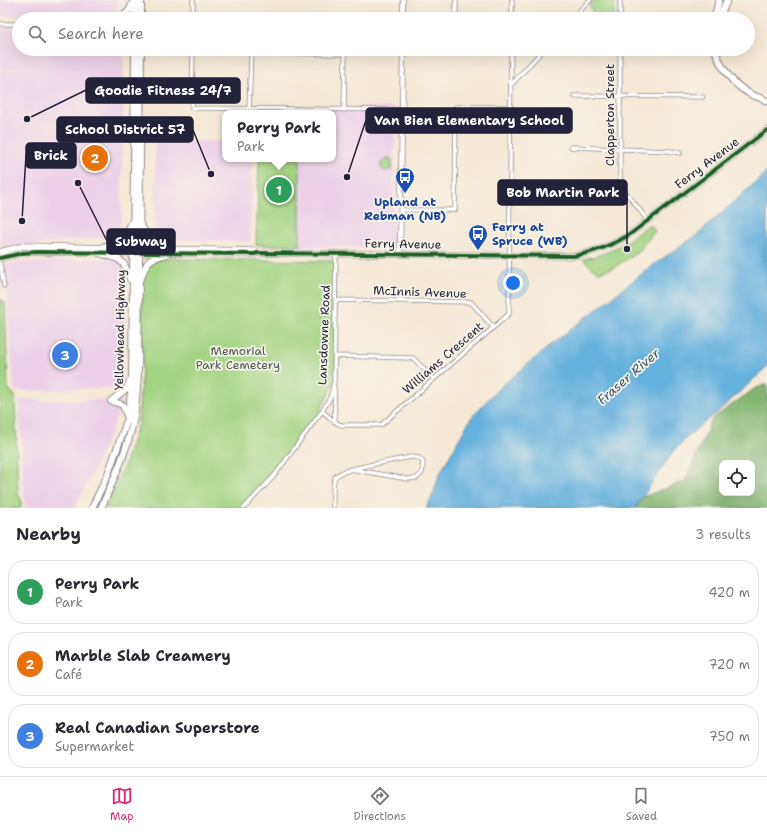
<!DOCTYPE html>
<html lang="en">
<head>
<meta charset="utf-8">
<style>
	:root { --surface:#fff; --page:#f7f7f7; --text:#2b2b33; --muted:#7c7c81; --line:#e1e1e2; --accent:#db2777 }
	body { margin:0; font-family:"Shantell Sans",sans-serif; background:var(--page); color:var(--text) }
	.controls { position:absolute; right:12px; bottom:12px; display:grid; overflow:hidden; border-radius:8px; box-shadow:0 4px 16px #0002 }
	.controls button { width:36px; height:36px; display:grid; place-items:center; padding:0; border:0; border-bottom:1px solid var(--line); background:var(--surface); color:var(--text); font:20px sans-serif }
	.you { position:absolute; left:513px; top:283px; width:14px; height:14px; margin:-10px; border:3px solid #fff; border-radius:50%; background:#1a73e8; box-shadow:0 0 0 6px #1a73e833 }
	.badge { display:grid; place-items:center; width:26px; height:26px; border-radius:50%; background:var(--accent); color:#fff; font-size:13px; font-weight:700 }
	.pin { position:absolute; translate:-50% -50%; border:2px solid #fff; box-shadow:0 1px 4px #0006 }
	.popup { position:absolute; left:222px; top:110px; width:114px; height:52px; box-sizing:border-box; display:grid; place-content:center; border-radius:8px; background:var(--surface); filter:drop-shadow(0 1px 3px #0005); font-size:13px; white-space:nowrap; color:var(--muted) }
	.popup b { font-size:15px; color:var(--text) }
	.popup::after { content:''; position:absolute; left:50%; top:100%; margin-left:-8px; border:8px solid transparent; border-top-color:var(--surface) }
	.list { margin:0; padding:0; list-style:none }
	h2 { display:flex; justify-content:space-between; align-items:center; height:52px; margin:0; padding:0 16px; font-size:17px }
	h2 small { font-size:13px; font-weight:400; color:var(--muted) }
	.list li { display:grid; grid-template-columns:26px 1fr auto; gap:12px; align-items:center; box-sizing:border-box; height:64px; margin:0 8px 8px; padding:0 8px; border:1px solid var(--line); border-radius:16px }
	.list b { display:block; font-size:15px; white-space:nowrap }
	.list p { margin:0; font-size:13px; white-space:nowrap; color:var(--muted) }
	.list em { font-size:13px; font-style:normal; color:var(--muted) }
	.icon { flex:none; width:22px; height:22px; fill:none; stroke:currentColor; stroke-width:2; stroke-linecap:round; stroke-linejoin:round }
	.map { position:relative; flex:none; width:767px; height:508px; overflow:hidden }
	.search { position:absolute; background:var(--surface); box-shadow:0 4px 16px #0002; left:12px; right:12px; top:12px; height:44px; display:flex; align-items:center; gap:10px; box-sizing:border-box; padding:0 14px; border-radius:22px; color:var(--muted); font-size:15px }
	.sheet { height:268px; background:var(--surface) }
	nav { display:flex; justify-content:space-around; align-items:center; box-sizing:border-box; height:56px; border-top:1px solid var(--line); background:var(--surface); font-size:11px; color:var(--muted) }
	nav a { display:grid; justify-items:center; gap:2px }
	nav .on { color:var(--accent) }
	.map>svg:first-child { display:block }
	.built { fill:#edd0e8 }
	.green { fill:#a3d482; stroke:#627b5e }
	.forest { fill:#82b670; stroke:#526c56; fill-rule:evenodd }
	.water { fill:#65b1de; stroke:#446a8c }
	.lines { fill:none; stroke-linecap:round; stroke-linejoin:round }
	.minor-casing { stroke:#8c8688; stroke-width:5 }
	.tertiary-casing { stroke:#8c8688; stroke-width:6 }
	.secondary-casing { stroke:#8c8688; stroke-width:7 }
	.trunk-casing { stroke:#8c8688; stroke-width:8 }
	.minor { stroke:#fff; stroke-width:3.5 }
	.tertiary { stroke:#fff; stroke-width:4.5 }
	.secondary { stroke:#fff; stroke-width:5.5 }
	.trunk { stroke:#fff; stroke-width:6 }
	.cycleway-casing { stroke:#f7f3e8; stroke-width:6 }
	.cycleway { stroke:#1b5e20; stroke-width:4 }
	.labels { text-anchor:middle; stroke-width:3.5; stroke-linejoin:round; paint-order:stroke }
	.street-label { font-size:12px; fill:#22223b; stroke:#f7f3e8 }
	.transit-label { font-size:12px; font-weight:bold; fill:#164399; stroke:#f7f3e8 }
	.park-label { font-size:12px; fill:#495750; stroke:#f7f3e8 }
	.water-label { font-size:13px; font-style:italic; fill:#395474; stroke:#f7f3e8 }
	.leader { fill:none; stroke:#22223b; stroke-width:1.5 }
	.callout-dot { fill:#22223b; stroke:#f7f3e8; stroke-width:1.5 }
	.callout { fill:#22223b; stroke:#22223b; stroke-width:1.5 }
	.callout-label { font-size:13px; text-anchor:middle; font-weight:bold; fill:#fff }
</style>
</head>
<body>
<div class="map">
<svg width="767" height="508" viewBox="0 0 767 508">
	<rect width="100%" height="100%" fill="#f7f3e8"/>
	<filter id="ink" filterUnits="userSpaceOnUse"><feTurbulence type="fractalNoise" baseFrequency=".025" numOctaves="2"/><feDisplacementMap in="SourceGraphic" scale="8" xChannelSelector="R" yChannelSelector="G"/><feConvolveMatrix kernelMatrix="1 2 1 2 8 2 1 2 1" color-interpolation-filters="sRGB"/></filter>
	<filter id="wash" filterUnits="userSpaceOnUse"><feTurbulence type="fractalNoise" baseFrequency=".012" numOctaves="4" result="noise"/><feDisplacementMap in="SourceGraphic" scale="16" xChannelSelector="R" yChannelSelector="G"/><feGaussianBlur stdDeviation="0.9" result="paint"/><feColorMatrix in="noise" values="0 0 0 0 0 0 0 0 0 0 0 0 0 0 0 0 0 1.4 0 .05"/><feComposite in="paint" operator="in"/></filter>
	<g filter="url(#wash)">
		<rect width="100%" height="100%" fill="#f5e9d5"/>
		<path class="built" d="M0 0H117V16L0 17Z
			M3 28H19V49H124L121 227 108 237 2 248 0 240V70H51L0 69V29Z
			M301 107H395L393 248 300 246V159H333V113H301Z
			M155 141H225V159H253L251 242 161 239 155 232Z
			M125 258 122 388 14 391 5 263Z
			M19 400H123L108 439 75 508H25Z"/>
		<path class="green" d="M596 0H615L614 17 611 19H596L589 4Z
			M260 107H301V113H260Z
			M387 158H390L392 161V169L390 170H383L381 168V163Z
			M259 159H300V246L256 245Z
			M650 224 655 231 638 252 613 268 599 272 591 267 583 259C611 255 628 240 650 224Z
			M161 259 335 261V381L319 413 252 498 242 508H105L125 464 138 423 142 368V283L146 269 151 264Z
			M0 299 5 302 8 388 15 396 18 495 21 499V508H0Z"/>
		<path class="forest" d="M767 384V508H635L643 497 685 481 712 419 754 389ZM722 463H752V493H722Z"/>
		<path class="water" d="M767 172V367L719 411 691 433 672 453 635 508H426L433 495 439 475 471 418 496 391 553 343 609 300 649 268 697 235Z"/>
	</g>
	<g filter="url(#ink)">
		<g class="lines">
			<g class="minor-casing">
				<path id="minor" d="M193 19V0
					M456 19V0
					M512 19V0
					M572 19 590 0
					M620 19V0
					M0 24H19
					M193 49 192 108 402 110
					M620 49V177L622 187 648 221
					M511 85 544 49
					M574 96 703 97
					M249 109 251 53 345 54 344 110
					M571 147 670 151 680 153
					M401 210H455L456 107H511
					M0 263 4 286
					M336 300 471 302 493 327
					M335 356 413 358 434 379
					M334 387 335 422
					M322 411 335 422 341 425H381L509 314 511 49
					M244 508 274 476 322 411 330 398 334 382 336 253
					M333 508C333 500 332 483 335 477 341 468 398 460 411 457L419 458 423 462 422 473 417 478 408 479 350 469"/>
			</g>
			<g class="tertiary-casing">
				<path id="tertiary" d="M403 19V0
					M400 254 403 49"/>
			</g>
			<g class="secondary-casing">
				<path id="secondary" d="M0 252 23 246 255 251
					M0 258 23 253 36 252 254 254 258 253 574 256C595 252 611 246 629 235L767 130"/>
			</g>
			<g class="trunk-casing">
				<path id="trunk" d="M119 19 129 11 134 0
					M135 19V0
					M141 19V0
					M714 19 719 0
					M719 19 727 0
					M715 49C721 69 733 85 752 95 757 97 762 98 767 101
					M140 224 150 240 170 248
					M103 247C118 242 125 240 131 224
					M99 253C120 259 123 257 130 279
					M141 278C148 257 150 259 170 253
					M111 401 127 388 130 381
					M111 401 123 405 127 416
					M92 508 108 474 128 418 132 384 135 49
					M101 508C114 479 128 449 134 417 136 403 137 388 138 373L141 49"/>
			</g>
			<use href="#minor" class="minor"/>
			<use href="#tertiary" class="tertiary"/>
			<use href="#secondary" class="secondary"/>
			<use href="#trunk" class="trunk"/>
			<g class="cycleway-casing">
				<path id="cycleway" d="M0 258 23 253 36 252 254 254 258 253 574 256C595 252 611 246 629 235L767 130"/>
			</g>
			<use href="#cycleway" class="cycleway"/>
		</g>
	</g>
	<defs>
		<g id="bus-pin" transform="scale(1)"><path d="M0 17L-7.5 6A9.5 9.5 0 1 1 7.5 6Z" fill="#1a4fb4" stroke="#f7f3e8"/><path d="M-5-6H5V4H4V6H2V4H-2V6H-4V4H-5ZM-3.5-4V0h7V-4ZM-3.5 1.2v1.5H-2V1.2ZM2 1.2v1.5H3.5V1.2Z" fill="#fff"/></g>
	</defs>
	<g fill-rule="evenodd">
		<use href="#bus-pin" x="405" y="177"/>
		<use href="#bus-pin" x="478" y="234"/>
	</g>
	<g class="labels">
		<g class="street-label">
			<text transform="translate(610 115) rotate(-90)" y="4">Clapperton Street</text>
			<text transform="translate(707 163) rotate(-37)" y="4">Ferry Avenue</text>
			<text transform="translate(403 244) rotate(1)" y="4">Ferry Avenue</text>
			<text transform="translate(420 292) rotate(2)" y="4">McInnis Avenue</text>
			<text transform="translate(120 330) rotate(-89)" y="4">Yellowhead Highway</text>
			<text transform="translate(324 335) rotate(-88)" y="4">Lansdowne Road</text>
			<text transform="translate(443 358) rotate(-41)" y="4">Williams Crescent</text>
		</g>
		<g class="transit-label">
			<text x="405" y="206">Upland at<tspan x="405" dy="14">Rebman (NB)</tspan></text>
			<text x="492" y="231" text-anchor="start">Ferry at<tspan x="492" dy="14">Spruce (WB)</tspan></text>
		</g>
		<g class="park-label">
			<text x="238" y="355">Memorial<tspan x="238" dy="14">Park Cemetery</tspan></text>
		</g>
		<g class="water-label">
			<text transform="translate(628 376) rotate(-41)" y="5">Fraser River</text>
		</g>
	</g>
	<path class="leader" d="M27 119L86 90M347 177L366 120M211 174L193 130M22 221L26 155M627 249L627 193M78 183L107 241"/>
	<g class="callout-dot">
		<circle cx="27" cy="119" r="4"/>
		<circle cx="347" cy="177" r="4"/>
		<circle cx="211" cy="174" r="4"/>
		<circle cx="22" cy="221" r="4"/>
		<circle cx="627" cy="249" r="4"/>
		<circle cx="78" cy="183" r="4"/>
	</g>
	<g class="callout">
		<rect x="86" y="78" width="154" height="25" rx="4"/>
		<rect x="366" y="108" width="206" height="25" rx="4"/>
		<rect x="57" y="117" width="136" height="25" rx="4"/>
		<rect x="26" y="143" width="50" height="25" rx="4"/>
		<rect x="498" y="180" width="129" height="25" rx="4"/>
		<rect x="107" y="229" width="68" height="25" rx="4"/>
	</g>
	<g class="callout-label">
		<text x="163" y="95">Goodie Fitness 24/7</text>
		<text x="469" y="125">Van Bien Elementary School</text>
		<text x="125" y="134">School District 57</text>
		<text x="51" y="160">Brick</text>
		<text x="563" y="197">Bob Martin Park</text>
		<text x="141" y="246">Subway</text>
	</g>
</svg>
<div class="controls">
<button><svg class="icon" aria-label="locate" viewBox="0 0 24 24"><circle cx="12" cy="12" r="6"/><path d="M12 2v4M12 18v4M2 12h4M18 12h4"/></svg></button>
</div>
<div class="you"></div>
<div class="pin badge" style="left:279px;top:190px;background:#2e9e5b">1</div>
<div class="popup"><b>Perry Park</b>Park</div>
<div class="pin badge" style="left:95px;top:158px;background:#e8710a">2</div>
<div class="pin badge" style="left:65px;top:355px;background:#3f7fe0">3</div>
<div class="search"><svg class="icon" aria-label="search" viewBox="0 0 24 24"><circle cx="10" cy="10" r="6"/><path d="M15 15l6 6"/></svg>Search here</div>
</div>
<section class="sheet">
<h2>Nearby<small>3 results</small></h2>
<ul class="list">
<li><span class="badge" style="background:#2e9e5b">1</span><div><b>Perry Park</b><p>Park</p></div><em>420 m</em></li>
<li><span class="badge" style="background:#e8710a">2</span><div><b>Marble Slab Creamery</b><p>Café</p></div><em>720 m</em></li>
<li><span class="badge" style="background:#3f7fe0">3</span><div><b>Real Canadian Superstore</b><p>Supermarket</p></div><em>750 m</em></li>
</ul>
</section>
<nav>
<a class="on"><svg class="icon" aria-label="map" viewBox="0 0 24 24"><path d="M3 6l6-2 6 2 6-2v14l-6 2-6-2-6 2zM9 4v14M15 6v14"/></svg>Map</a>
<a><svg class="icon" aria-label="directions" viewBox="0 0 24 24"><path d="M12 3l9 9-9 9-9-9zM9 14v-3h6M13 9l2 2-2 2"/></svg>Directions</a>
<a><svg class="icon" aria-label="saved" viewBox="0 0 24 24"><path d="M7 4h10v16l-5-4-5 4z"/></svg>Saved</a>
</nav>
</body>
</html>
